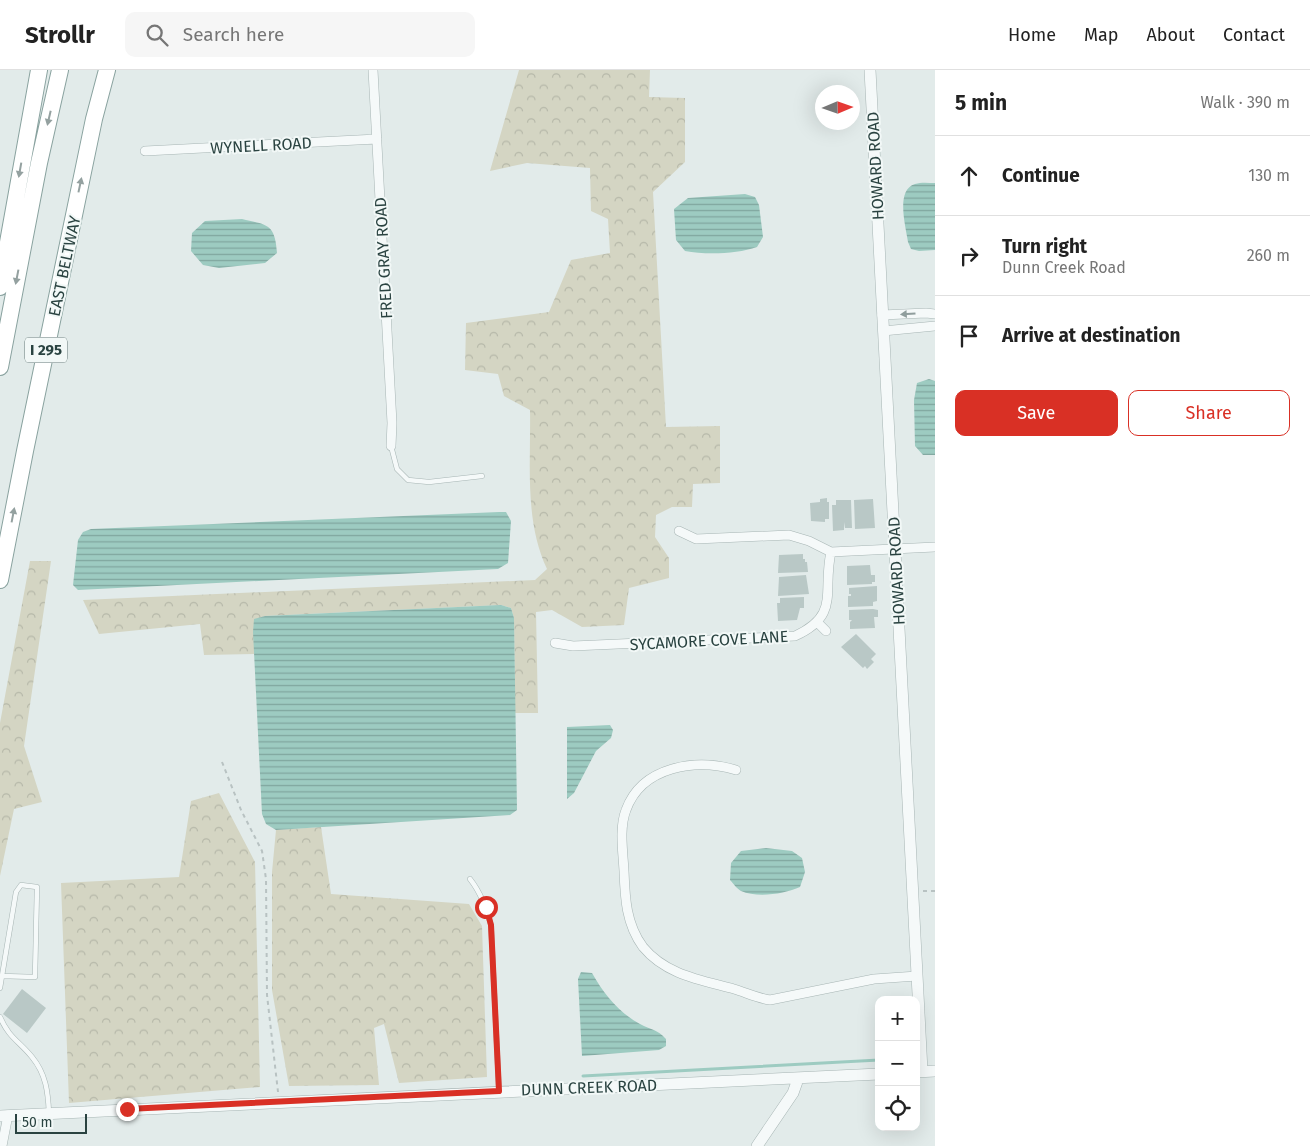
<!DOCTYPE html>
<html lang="en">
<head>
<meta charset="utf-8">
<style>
	:root { --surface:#fff; --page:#f6f6f6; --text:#222; --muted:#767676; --line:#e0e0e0; --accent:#d93025 }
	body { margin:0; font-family:"Fira Sans",sans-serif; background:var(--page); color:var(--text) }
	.controls { position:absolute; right:15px; bottom:15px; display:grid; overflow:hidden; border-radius:10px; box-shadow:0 5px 20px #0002 }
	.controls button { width:45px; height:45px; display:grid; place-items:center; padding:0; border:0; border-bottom:1px solid var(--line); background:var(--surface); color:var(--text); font:25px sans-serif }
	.compass { position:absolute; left:815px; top:15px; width:45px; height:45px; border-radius:50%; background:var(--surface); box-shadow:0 5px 20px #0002; rotate:88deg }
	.scale { position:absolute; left:15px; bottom:12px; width:72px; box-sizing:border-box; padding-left:5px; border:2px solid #2a4341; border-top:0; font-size:14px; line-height:18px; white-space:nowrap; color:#2a4341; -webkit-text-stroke:4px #f2f8f7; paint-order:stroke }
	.stop { position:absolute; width:15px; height:15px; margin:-11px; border:4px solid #d93025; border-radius:50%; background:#fff }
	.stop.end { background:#d93025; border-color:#fff; box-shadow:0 1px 5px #0008 }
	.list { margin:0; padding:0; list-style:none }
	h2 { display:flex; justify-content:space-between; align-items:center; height:65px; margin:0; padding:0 20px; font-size:21px }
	h2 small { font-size:16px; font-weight:400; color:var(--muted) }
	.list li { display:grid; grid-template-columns:32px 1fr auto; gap:15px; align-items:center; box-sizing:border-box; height:80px; padding:0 20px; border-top:1px solid var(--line) }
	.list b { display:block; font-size:19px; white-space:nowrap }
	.list p { margin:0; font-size:16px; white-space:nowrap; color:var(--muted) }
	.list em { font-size:16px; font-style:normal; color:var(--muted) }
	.actions { display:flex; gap:10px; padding:15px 20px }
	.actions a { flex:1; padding:11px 0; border:1px solid var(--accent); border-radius:10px; text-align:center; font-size:18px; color:var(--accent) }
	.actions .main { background:var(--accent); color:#fff }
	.icon { flex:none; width:28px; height:28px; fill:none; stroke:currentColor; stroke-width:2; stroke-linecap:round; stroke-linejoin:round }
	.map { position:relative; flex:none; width:935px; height:1076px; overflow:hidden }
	header { display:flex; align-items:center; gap:30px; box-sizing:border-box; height:70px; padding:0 25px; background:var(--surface); border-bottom:1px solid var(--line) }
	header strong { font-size:24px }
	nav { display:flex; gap:28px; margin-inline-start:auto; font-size:18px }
	.search { width:350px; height:45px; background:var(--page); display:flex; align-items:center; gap:12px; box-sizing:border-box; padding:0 18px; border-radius:10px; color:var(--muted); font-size:19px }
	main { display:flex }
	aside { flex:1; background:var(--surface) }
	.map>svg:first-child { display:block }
	.forest { fill:url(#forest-crowns) }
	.water { fill:url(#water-rules) }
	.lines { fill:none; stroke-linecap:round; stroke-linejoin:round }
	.stream { stroke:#9dcbc1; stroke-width:3 }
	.building { fill:#b9c8c6 }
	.service-casing { stroke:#a7b5b4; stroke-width:5.5 }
	.minor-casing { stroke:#a7b5b4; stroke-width:10 }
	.tertiary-casing { stroke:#a7b5b4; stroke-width:12 }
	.motorway-casing { stroke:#89a29f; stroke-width:18 }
	.path { stroke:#b8c2c2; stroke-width:2; stroke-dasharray:4 4; stroke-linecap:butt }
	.service { stroke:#f5f9f9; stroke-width:4.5 }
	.minor { stroke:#f5f9f9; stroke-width:9 }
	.tertiary { stroke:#f5f9f9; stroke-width:11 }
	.motorway { stroke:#fff; stroke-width:16 }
	.oneway { fill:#94a1a0 }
	.oneway2 { fill:#909e9d }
	.route { stroke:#d93025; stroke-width:6 }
	.labels { text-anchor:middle; stroke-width:4; stroke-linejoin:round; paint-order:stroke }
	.shield { fill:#f2f8f7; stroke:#667978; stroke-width:1 }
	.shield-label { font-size:15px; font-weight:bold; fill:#2a4341 }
	.street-label { font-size:16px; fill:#2a4341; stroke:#f2f8f7 }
</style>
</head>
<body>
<header>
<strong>Strollr</strong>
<div class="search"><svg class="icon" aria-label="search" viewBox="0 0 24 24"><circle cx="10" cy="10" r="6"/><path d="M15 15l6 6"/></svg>Search here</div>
<nav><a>Home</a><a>Map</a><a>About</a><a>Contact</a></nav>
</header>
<main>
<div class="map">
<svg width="935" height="1076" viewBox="0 0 935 1076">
	<defs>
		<pattern id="forest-crowns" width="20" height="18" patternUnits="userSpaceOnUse" patternTransform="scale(1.25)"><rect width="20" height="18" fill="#d4d5c3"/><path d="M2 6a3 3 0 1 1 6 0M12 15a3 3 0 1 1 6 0" fill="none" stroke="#b6b8a9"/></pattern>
		<pattern id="water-rules" width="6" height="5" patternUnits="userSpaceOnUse" patternTransform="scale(1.25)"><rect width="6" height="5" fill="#9dcbc1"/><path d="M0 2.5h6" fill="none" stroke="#80a69e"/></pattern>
	</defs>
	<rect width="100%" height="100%" fill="#e2ebea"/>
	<path class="forest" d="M519 0H650L649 27 685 28V92L653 122 666 357 720 356V413L693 414 692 437H672L656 445 655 467 669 488V508L629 518 624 555 582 557 552 540 536 542 538 643H515L514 548 511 538 501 535 265 546 254 550V584L204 585 200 554 99 564 83 530 535 510 547 499C524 450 531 393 530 340L504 326 498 304 465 300 466 253 549 242 571 190 610 183 608 149 591 141 590 98 527 93 490 101Z
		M30 491H51L24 676 42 732 14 739 0 806V653Z
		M219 723 255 792 260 1017 69 1033 61 813 179 807 191 731Z
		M321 757 331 824 469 834 482 856 487 1007 399 1013 384 954 374 958 379 1015 289 1016 272 920V802L276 760Z"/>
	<path class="water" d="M935 113V180L919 181 911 179 908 172C906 157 895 120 915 114 921 112 929 113 935 113Z
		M745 124 755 127 759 135 763 167 757 177C737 184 706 185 685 181L676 170 674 139 688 128Z
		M242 149C267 155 275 153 277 183L265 193 219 198 203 195 191 181 192 163 205 151Z
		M929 309 935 311V385H923L915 376 914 330 917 313Z
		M499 442H506L511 451 508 493 498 499 78 520 73 515 78 470 83 462 91 459Z
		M501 535 511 538 514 548 517 740 510 745 276 760 266 754 262 744 253 562 254 549 265 546Z
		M610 655 613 660 611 668 596 681 574 723 567 729V657Z
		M766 778 792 781 802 788 805 802 800 817C785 824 757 828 741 821 737 819 733 813 730 810L731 793 741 781Z
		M581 902 592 903C604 924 618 942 640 954 651 960 657 959 666 969V976L659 980 582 986 578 909Z"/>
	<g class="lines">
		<path class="stream" d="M583 1006 879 990"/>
	</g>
	<path class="building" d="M827 428V432H829V449H825V452L811 451 810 433 820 432V429Z
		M873 429 875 458 855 459 854 430Z
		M836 430H851L852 458H845L844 452V460L833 461 832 435H836Z
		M803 484V489H805V492H807L808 502 778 503 779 485Z
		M870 495 871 505H875V512H872V514L847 515V496Z
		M806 505 809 524 778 526 779 507Z
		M877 516V531L873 532V536L848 537V526H851V524H849V518Z
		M804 527V538H800L797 550 778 551 777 533H780V528Z
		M873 539 878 540V547H874L875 558 850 559V552L852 550H849V540Z
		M856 564 876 584 871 589 874 592 867 599 865 596 863 598 841 577Z
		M22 919 46 938 27 963 3 944Z"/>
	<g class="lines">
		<g class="service-casing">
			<path id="service" d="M391 376 397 399 408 410 429 412 482 406
				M470 809C481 823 486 838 491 855L499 1021
				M0 918 16 822 21 815 37 817 35 907 2 906
				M0 947C9 968 19 971 32 987 46 1004 48 1022 49 1043"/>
		</g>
		<g class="minor-casing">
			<path id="minor" d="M373 0 392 353 391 376
				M145 81 377 69
				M882 245 926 243 935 244
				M883 261 935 256
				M679 461 696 469 789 465 809 471 831 482 935 477
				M818 553 826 561
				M555 573 573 576 795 566C841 545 822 522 831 482
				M736 700C696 688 642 696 626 740 619 758 623 782 624 801 625 828 626 854 643 877 666 905 701 910 734 919 747 923 757 928 770 930L874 909 917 906
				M2 1076 8 1045"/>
		</g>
		<g class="tertiary-casing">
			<path id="tertiary" d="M870 0 922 1001
				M916 1002 935 1001
				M0 1046 879 1004
				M757 1076 793 1023 798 1009"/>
		</g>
		<g class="motorway-casing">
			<path id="motorway" d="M0 217 39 0
				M0 297 39 93 60 0
				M0 510 25 381 94 49 107 0"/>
		</g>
		<path class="path" d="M222 692 241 740 262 781 266 809 267 925 278 1022
			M923 821H935"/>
		<use href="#service" class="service"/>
		<use href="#minor" class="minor"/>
		<use href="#tertiary" class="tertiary"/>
		<use href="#motorway" class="motorway"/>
	</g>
	<defs><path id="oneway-solid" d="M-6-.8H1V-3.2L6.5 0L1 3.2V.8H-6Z" transform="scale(1.25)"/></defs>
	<g class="oneway">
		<use href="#oneway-solid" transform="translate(49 48) rotate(103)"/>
		<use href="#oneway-solid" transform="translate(20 100) rotate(100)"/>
		<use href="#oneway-solid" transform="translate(80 115) rotate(-78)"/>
		<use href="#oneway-solid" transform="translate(17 207) rotate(101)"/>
		<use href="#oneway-solid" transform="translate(13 445) rotate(-79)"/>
	</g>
	<use class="oneway2" href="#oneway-solid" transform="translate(908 244) rotate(176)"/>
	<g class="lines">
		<path class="route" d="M127 1039 499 1021 491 855 486 837"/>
	</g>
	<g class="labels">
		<rect class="shield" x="25" y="267.5" width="42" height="25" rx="4"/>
		<g class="shield-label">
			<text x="46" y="285">I 295</text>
		</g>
		<g class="street-label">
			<text transform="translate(261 75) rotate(-3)" y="6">WYNELL ROAD</text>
			<text transform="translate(875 96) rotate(-93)" y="6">HOWARD ROAD</text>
			<text transform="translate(383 188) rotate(-93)" y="6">FRED GRAY ROAD</text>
			<text transform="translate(64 196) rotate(-78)" y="6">EAST BELTWAY</text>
			<text transform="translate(896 501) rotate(-93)" y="6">HOWARD ROAD</text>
			<text transform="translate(709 570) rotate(-3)" y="6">SYCAMORE COVE LANE</text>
			<text transform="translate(589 1017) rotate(-2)" y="6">DUNN CREEK ROAD</text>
		</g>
	</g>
</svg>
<div class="controls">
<button>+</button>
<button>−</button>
<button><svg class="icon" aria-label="locate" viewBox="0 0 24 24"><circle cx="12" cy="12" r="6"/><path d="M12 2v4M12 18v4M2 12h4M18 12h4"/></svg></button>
</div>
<svg class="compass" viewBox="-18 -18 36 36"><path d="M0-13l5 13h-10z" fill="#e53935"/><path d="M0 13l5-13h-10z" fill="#767676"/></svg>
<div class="scale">50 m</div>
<div class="stop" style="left:486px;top:837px"></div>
<div class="stop end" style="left:127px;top:1039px"></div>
</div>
<aside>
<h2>5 min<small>Walk · 390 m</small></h2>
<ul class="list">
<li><svg class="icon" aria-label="ahead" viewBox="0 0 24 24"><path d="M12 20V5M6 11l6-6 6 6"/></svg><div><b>Continue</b></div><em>130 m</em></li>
<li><svg class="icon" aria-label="right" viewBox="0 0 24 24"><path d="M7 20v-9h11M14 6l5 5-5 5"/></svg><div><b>Turn right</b><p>Dunn Creek Road</p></div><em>260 m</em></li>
<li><svg class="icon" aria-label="arrive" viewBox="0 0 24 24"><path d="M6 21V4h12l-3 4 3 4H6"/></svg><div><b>Arrive at destination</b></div></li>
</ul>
<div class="actions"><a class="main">Save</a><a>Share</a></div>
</aside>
</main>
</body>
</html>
